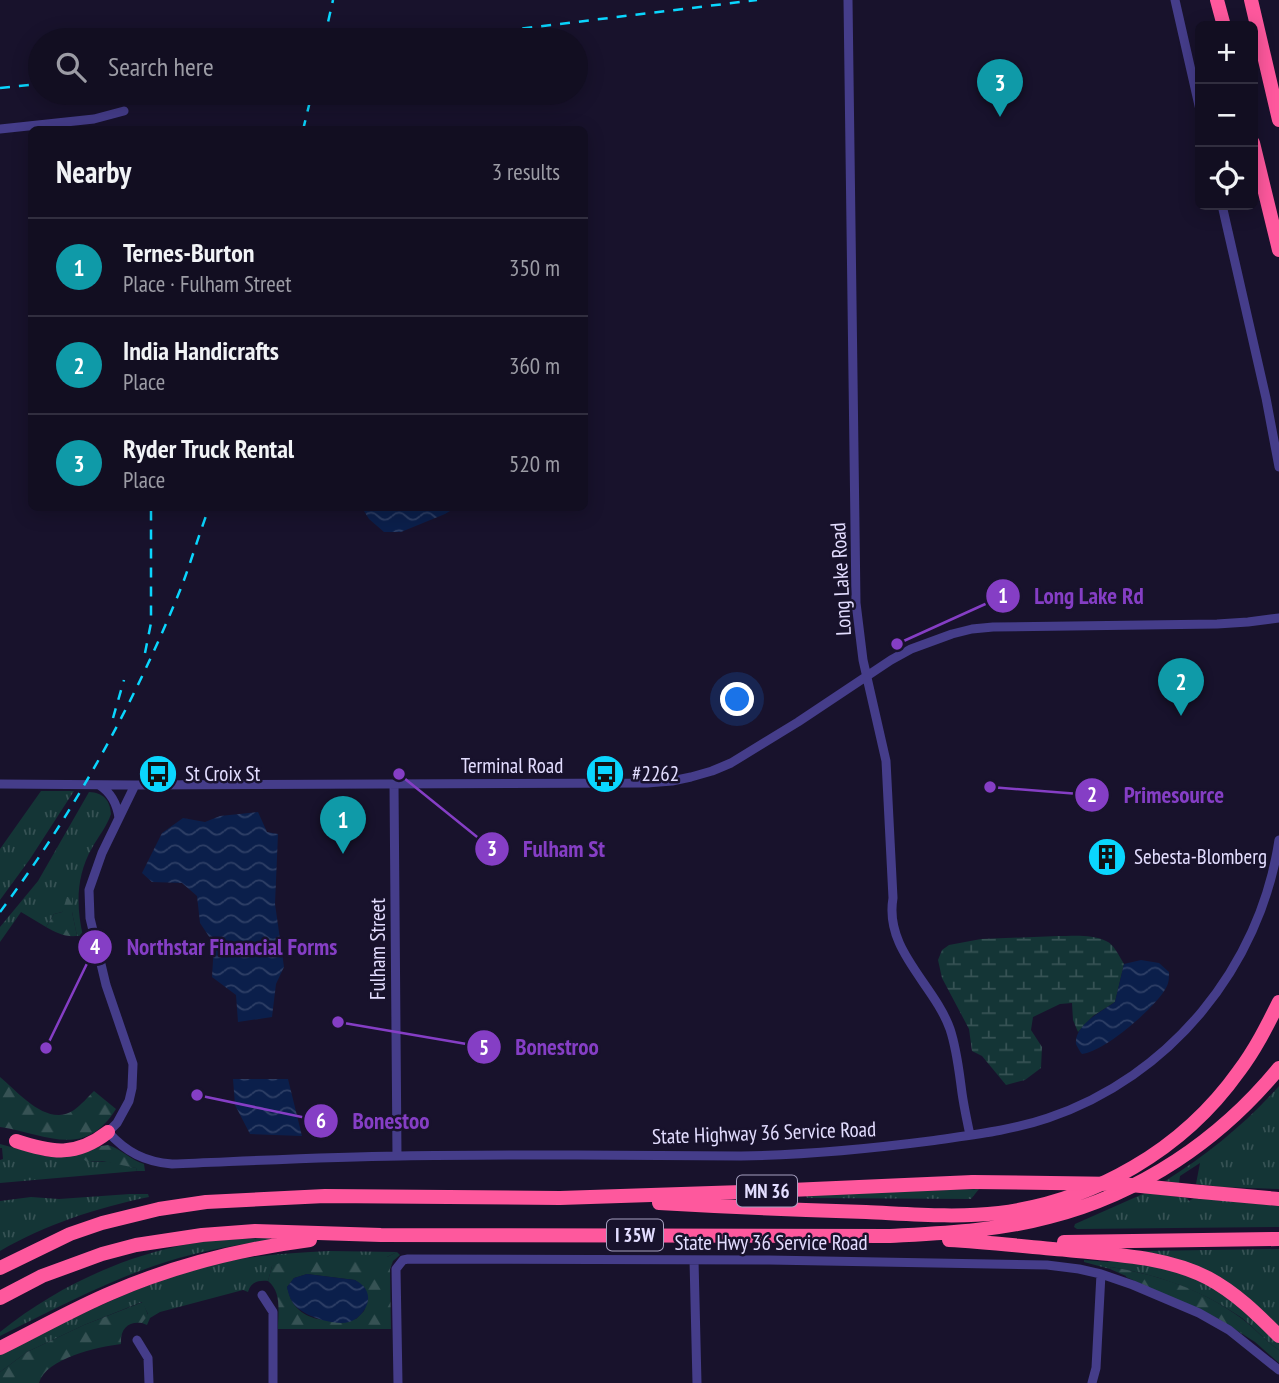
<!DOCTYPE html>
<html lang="en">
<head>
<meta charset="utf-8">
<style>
	:root { --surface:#120e21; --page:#1f1c2e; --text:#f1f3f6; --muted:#9c9ca5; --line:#312e3f; --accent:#db2777 }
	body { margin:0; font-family:"PT Sans Narrow",sans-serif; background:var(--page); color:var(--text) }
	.controls { position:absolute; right:21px; top:21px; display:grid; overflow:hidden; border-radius:10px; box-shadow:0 4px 18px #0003 }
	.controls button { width:63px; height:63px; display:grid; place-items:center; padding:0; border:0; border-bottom:2px solid var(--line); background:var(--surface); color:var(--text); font:35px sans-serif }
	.you { position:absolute; left:738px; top:700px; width:24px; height:24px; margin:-18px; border:5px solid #fff; border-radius:50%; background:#1a73e8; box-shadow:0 0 0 10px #1a73e833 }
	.badge { display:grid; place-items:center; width:46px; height:46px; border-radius:50%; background:var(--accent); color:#fff; font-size:23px; font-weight:700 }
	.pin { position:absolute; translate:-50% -58px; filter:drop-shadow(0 2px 4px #0008) }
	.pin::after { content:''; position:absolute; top:37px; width:24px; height:21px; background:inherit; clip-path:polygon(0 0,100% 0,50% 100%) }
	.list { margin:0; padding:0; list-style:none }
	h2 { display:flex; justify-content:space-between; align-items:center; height:91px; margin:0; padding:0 28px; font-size:30px }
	h2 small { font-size:23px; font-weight:400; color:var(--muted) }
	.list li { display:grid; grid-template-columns:46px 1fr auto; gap:21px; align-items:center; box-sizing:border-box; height:98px; padding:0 28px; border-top:2px solid var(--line) }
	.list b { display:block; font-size:26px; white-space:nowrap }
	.list p { margin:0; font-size:23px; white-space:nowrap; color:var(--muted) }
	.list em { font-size:23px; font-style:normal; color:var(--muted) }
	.icon { flex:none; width:38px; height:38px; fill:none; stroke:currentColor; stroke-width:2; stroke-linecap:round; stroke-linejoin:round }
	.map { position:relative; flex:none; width:1279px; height:1383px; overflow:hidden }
	.search { position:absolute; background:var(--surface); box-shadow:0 4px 18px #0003; left:28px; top:28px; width:560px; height:77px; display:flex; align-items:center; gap:18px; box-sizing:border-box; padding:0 24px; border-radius:38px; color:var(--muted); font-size:26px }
	.panel { position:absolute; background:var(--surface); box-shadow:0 4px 18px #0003; left:28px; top:126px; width:560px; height:385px; border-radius:10px }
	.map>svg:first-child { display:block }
	.grass { fill:url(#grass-tufts) }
	.forest { fill:url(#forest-firs); fill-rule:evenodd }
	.wetland { fill:url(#wetland-marsh) }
	.water { fill:url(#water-waves) }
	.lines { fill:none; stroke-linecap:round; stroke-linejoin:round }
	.minor { stroke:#453d8a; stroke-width:9 }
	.highway { stroke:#fe589d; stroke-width:14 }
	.rail { stroke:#0ad6fe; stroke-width:2.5; stroke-dasharray:10 9; stroke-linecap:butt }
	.highway-bridge { stroke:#fe589d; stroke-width:14 }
	.labels { text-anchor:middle; stroke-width:5; stroke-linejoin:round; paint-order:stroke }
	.shield { fill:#18122c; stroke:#a6a0c0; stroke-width:2 }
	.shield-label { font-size:19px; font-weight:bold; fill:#e3ddff }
	.street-label { font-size:21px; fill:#e3ddff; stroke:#18122c }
	.poi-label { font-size:21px; fill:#e3ddff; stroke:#18122c; text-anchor:start }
	.leader { fill:none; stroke:#853ec5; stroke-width:2.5 }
	.callout-dot { fill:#853ec5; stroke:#18122c; stroke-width:2.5 }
	.mark-label { font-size:21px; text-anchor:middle; font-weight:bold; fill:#fff }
	.callout-label { font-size:23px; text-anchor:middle; font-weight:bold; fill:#853ec5; stroke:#18122c; stroke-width:5; stroke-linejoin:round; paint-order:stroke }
</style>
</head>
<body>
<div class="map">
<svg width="1279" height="1383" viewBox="0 0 1279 1383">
	<defs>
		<pattern id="grass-tufts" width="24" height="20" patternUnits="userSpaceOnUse" patternTransform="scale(1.75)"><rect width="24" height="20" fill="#143536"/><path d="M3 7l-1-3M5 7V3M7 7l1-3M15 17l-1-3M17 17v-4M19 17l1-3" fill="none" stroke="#365254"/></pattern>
		<pattern id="forest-firs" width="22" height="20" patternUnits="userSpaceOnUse" patternTransform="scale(1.75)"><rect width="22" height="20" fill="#143536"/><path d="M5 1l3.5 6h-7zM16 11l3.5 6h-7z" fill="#365254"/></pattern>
		<pattern id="wetland-marsh" width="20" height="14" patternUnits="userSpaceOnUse" patternTransform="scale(1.75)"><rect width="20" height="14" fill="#143536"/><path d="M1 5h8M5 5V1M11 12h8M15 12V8" fill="none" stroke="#365254"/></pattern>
		<pattern id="water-waves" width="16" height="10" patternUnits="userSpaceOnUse" patternTransform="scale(1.75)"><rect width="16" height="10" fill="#0b1f4b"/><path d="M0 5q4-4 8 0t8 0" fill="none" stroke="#2e3f66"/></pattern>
	</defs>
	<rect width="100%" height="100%" fill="#18122c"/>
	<path class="grass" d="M41 791H74L30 859 0 900V849Z
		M89 792C103 793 110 799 111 814 107 826 98 837 92 848 76 876 76 906 83 936H77L72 912V898L62 912 54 914 46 927 21 912 0 942V927L38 881Z
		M1279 1086V1189L1222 1187 1196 1184 1200 1163 1180 1176 1179 1183 1165 1181C1208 1154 1245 1124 1279 1086Z
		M0 1144 48 1157H67L83 1153 91 1162C107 1160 121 1164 136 1168L137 1171 0 1183V1160L3 1159 2 1148H0Z
		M979 1189 971 1199 807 1198 806 1195Z
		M1145 1193 1187 1198 1189 1201 1194 1198 1279 1206V1227L1077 1229 1074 1227 1075 1224Z
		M130 1194H148L149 1197C97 1208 46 1224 0 1251V1201L31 1197 59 1199Z
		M270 1238V1240C236 1245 202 1251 169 1261 110 1279 55 1309 0 1336V1332C55 1288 120 1257 189 1244 216 1239 243 1239 270 1238Z
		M1279 1249V1330L1252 1303 1141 1251Z
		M329 1251 397 1252 387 1257 326 1258 272 1266 268 1281C258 1280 251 1282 248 1292L243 1290 160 1312 150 1318 147 1325 142 1323 148 1314 142 1302 84 1325 27 1352 0 1372V1355C69 1320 137 1284 212 1265 250 1255 290 1253 329 1251Z
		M1084 1260 1108 1262 1109 1260C1148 1264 1199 1273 1231 1299 1248 1312 1263 1328 1279 1342V1350C1265 1341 1255 1328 1242 1318 1201 1290 1160 1275 1111 1267L1110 1269 1084 1262Z"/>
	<path class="forest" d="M67 897H72V912L77 936C64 937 57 933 46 927L54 914 62 912Z
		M0 1077C19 1093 48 1128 74 1110 81 1105 88 1097 94 1091L116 1109C84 1160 46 1134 0 1127Z
		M108 1145C121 1149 131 1160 144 1164L145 1171H137L136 1168 102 1161 87 1162 82 1158 83 1153 101 1146Z
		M397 1252 400 1255 393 1261 390 1269 391 1329H278C278 1312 282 1292 268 1281L272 1266C296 1254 358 1257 387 1257ZM307 1274 355 1280C363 1285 365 1290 368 1299L364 1311 356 1319C335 1321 307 1324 293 1303 290 1299 289 1293 287 1287L294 1278Z
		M1111 1267C1159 1275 1201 1289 1241 1318 1255 1328 1265 1341 1279 1350V1363L1255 1342 1217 1318 1126 1277V1276L1110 1269Z
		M143 1302 148 1315 142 1323C128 1321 120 1329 121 1344 98 1347 46 1358 39 1383H0V1372L27 1352 84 1325Z"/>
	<path class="wetland" d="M1058 936C1073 936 1092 934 1106 941 1114 944 1119 956 1124 964L1115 1002 1093 1016 1078 1032 1073 1020 1072 1003 1060 1004 1033 1017 1031 1030 1042 1047 1041 1068 1025 1080 1006 1085 982 1056 972 1051 969 1029 942 978 938 960 942 950 949 945 981 939Z"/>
	<path class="water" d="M366 508H455L445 514 401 532H384L369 519 364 511Z
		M258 812 267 832 278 834 275 904 284 967 276 984 272 1017 238 1022 236 995 212 977 214 944 200 923 197 896 182 883 152 882 142 873 162 833 183 818 205 822 220 816Z
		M1141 960 1159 963 1169 972C1169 978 1169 983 1166 988 1155 1008 1104 1052 1082 1054 1080 1052 1077 1046 1076 1044 1074 1025 1102 1011 1115 1002L1124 964Z
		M233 1079H288L302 1136 250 1134 235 1105Z
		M307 1274 355 1280C360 1283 365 1286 367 1292 372 1304 360 1319 349 1322 334 1326 302 1316 293 1303 290 1299 288 1292 287 1287L294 1278Z"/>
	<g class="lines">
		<path class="minor" d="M848 0 856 603 863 660 886 761 893 898C884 950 934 984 950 1029 957 1050 959 1071 962 1093 964 1107 967 1121 970 1135
			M1175 0 1200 110
			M0 129 94 119 124 111
			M1222 205 1266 398 1279 467
			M0 784 135 785 647 783 672 781 691 777 712 771 731 763 798 722 891 660 911 649 952 634 972 629 993 627 1217 624 1248 622 1279 618
			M394 784 397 1156
			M99 785C112 793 117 804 119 818
			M135 785 102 853 89 890 90 918 106 985 133 1064 132 1088 129 1101 117 1123 108 1132C126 1152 145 1162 172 1164 248 1161 324 1157 400 1156 459 1155 518 1155 577 1155 632 1155 686 1156 741 1156 805 1155 868 1149 930 1141 970 1135 1010 1131 1048 1118 1170 1077 1260 967 1279 840
			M694 1260 697 1383
			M262 1295 273 1312V1383
			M137 1340 148 1358 149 1383
			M398 1383 396 1269 403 1260 408 1259 769 1260 1047 1265 1079 1269 1101 1274 1133 1285 1199 1313 1229 1330 1279 1370
			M1092 1383 1096 1368 1101 1274"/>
		<path class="highway" d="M1217 0 1224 26
			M1251 0 1279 120
			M1253 143 1279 250
			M16 1141C52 1153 76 1157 108 1132
			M1201 1192 1279 1199
			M659 1203C728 1207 797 1210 866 1212 910 1214 955 1218 999 1213 1094 1201 1183 1150 1239 1071 1255 1050 1267 1026 1279 1002
			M949 1240C988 1242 1027 1247 1067 1250 1114 1255 1165 1256 1208 1278 1236 1293 1257 1314 1279 1336
			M1064 1242 1279 1239
			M0 1268 70 1234 102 1223 159 1209 206 1202 325 1196 560 1198 742 1192 973 1182
			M0 1298 42 1276 102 1254 136 1245 202 1235 255 1231 381 1235 890 1236C943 1233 997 1231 1049 1217 1140 1194 1220 1140 1279 1068
			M0 1348C37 1330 73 1309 111 1293 175 1265 241 1249 310 1240"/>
		<path class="rail" d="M324 40 333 0
			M428 40 757 0
			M0 88 40 84
			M303 130 312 93
			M145 653 151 623V508
			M113 718 124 680
			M0 912C74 813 135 702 181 588 191 562 199 534 209 508"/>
		<path class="highway-bridge" d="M973 1182 1121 1184 1201 1192"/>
	</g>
	<defs>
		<g id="bus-disc" transform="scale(2.0125)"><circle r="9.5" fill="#0ad6fe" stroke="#18122c"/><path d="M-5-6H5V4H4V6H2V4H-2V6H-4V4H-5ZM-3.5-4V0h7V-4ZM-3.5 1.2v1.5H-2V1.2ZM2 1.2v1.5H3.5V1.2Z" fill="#111"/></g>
		<g id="building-disc" transform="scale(2.0125)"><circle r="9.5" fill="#0ad6fe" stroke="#18122c"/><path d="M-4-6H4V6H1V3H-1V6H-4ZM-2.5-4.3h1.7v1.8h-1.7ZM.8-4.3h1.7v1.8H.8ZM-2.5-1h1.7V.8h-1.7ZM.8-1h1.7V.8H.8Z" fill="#111"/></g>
	</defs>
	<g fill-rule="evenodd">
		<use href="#bus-disc" x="158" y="774"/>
		<use href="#bus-disc" x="605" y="774"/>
		<use href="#building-disc" x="1107" y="857"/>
	</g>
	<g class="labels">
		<g class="shield">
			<rect x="737" y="1175.5" width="60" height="31" rx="5"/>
			<rect x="607" y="1219.5" width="56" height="31" rx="5"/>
		</g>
		<g class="shield-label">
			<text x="767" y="1198">MN 36</text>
			<text x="635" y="1242">I 35W</text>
		</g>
		<g class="street-label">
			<text transform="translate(841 579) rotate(-93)" y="7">Long Lake Road</text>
			<text x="512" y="773">Terminal Road</text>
			<text transform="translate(378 949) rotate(-90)" y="7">Fulham Street</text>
			<text transform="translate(764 1133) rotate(-2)" y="7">State Highway 36 Service Road</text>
			<text x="771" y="1250">State Hwy 36 Service Road</text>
		</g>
		<g class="poi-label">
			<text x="185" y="781">St Croix St</text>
			<text x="632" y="781">#2262</text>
			<text x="1134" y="864">Sebesta-Blomberg</text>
		</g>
	</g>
	<path class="leader" d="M897 644L1003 596M990 787L1092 795M399 774L492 849M46 1048L95 947M338 1022L484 1047M197 1095L321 1121"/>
	<g class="callout-dot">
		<circle cx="897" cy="644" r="7"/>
		<circle cx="990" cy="787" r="7"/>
		<circle cx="399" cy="774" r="7"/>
		<circle cx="46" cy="1048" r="7"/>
		<circle cx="338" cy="1022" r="7"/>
		<circle cx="197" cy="1095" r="7"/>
		<circle cx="1003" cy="596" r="18"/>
		<circle cx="1092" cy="795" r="18"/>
		<circle cx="492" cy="849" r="18"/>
		<circle cx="95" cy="947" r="18"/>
		<circle cx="484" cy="1047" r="18"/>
		<circle cx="321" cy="1121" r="18"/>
	</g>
	<g class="mark-label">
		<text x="1003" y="603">1</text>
		<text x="1092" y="802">2</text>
		<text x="492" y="856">3</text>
		<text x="95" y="954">4</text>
		<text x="484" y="1055">5</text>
		<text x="321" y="1128">6</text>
	</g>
	<g class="callout-label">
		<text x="1089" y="604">Long Lake Rd</text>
		<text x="1174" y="803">Primesource</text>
		<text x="564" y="857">Fulham St</text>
		<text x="232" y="955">Northstar Financial Forms</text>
		<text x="557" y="1055">Bonestroo</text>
		<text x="391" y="1129">Bonestoo</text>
	</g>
</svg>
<div class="controls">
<button>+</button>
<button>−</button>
<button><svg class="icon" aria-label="locate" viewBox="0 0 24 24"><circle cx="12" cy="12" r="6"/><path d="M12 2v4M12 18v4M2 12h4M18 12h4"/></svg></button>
</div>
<div class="you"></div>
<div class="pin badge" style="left:343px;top:854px;background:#0f9aa8">1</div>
<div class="pin badge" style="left:1181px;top:716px;background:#0f9aa8">2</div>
<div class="pin badge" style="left:1000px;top:117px;background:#0f9aa8">3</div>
<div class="search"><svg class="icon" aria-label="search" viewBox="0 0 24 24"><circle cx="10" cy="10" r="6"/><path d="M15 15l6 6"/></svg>Search here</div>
<section class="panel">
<h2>Nearby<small>3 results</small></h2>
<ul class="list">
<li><span class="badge" style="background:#0f9aa8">1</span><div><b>Ternes-Burton</b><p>Place · Fulham Street</p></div><em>350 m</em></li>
<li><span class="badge" style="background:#0f9aa8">2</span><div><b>India Handicrafts</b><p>Place</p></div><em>360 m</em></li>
<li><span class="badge" style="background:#0f9aa8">3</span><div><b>Ryder Truck Rental</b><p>Place</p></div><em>520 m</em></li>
</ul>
</section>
</div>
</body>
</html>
